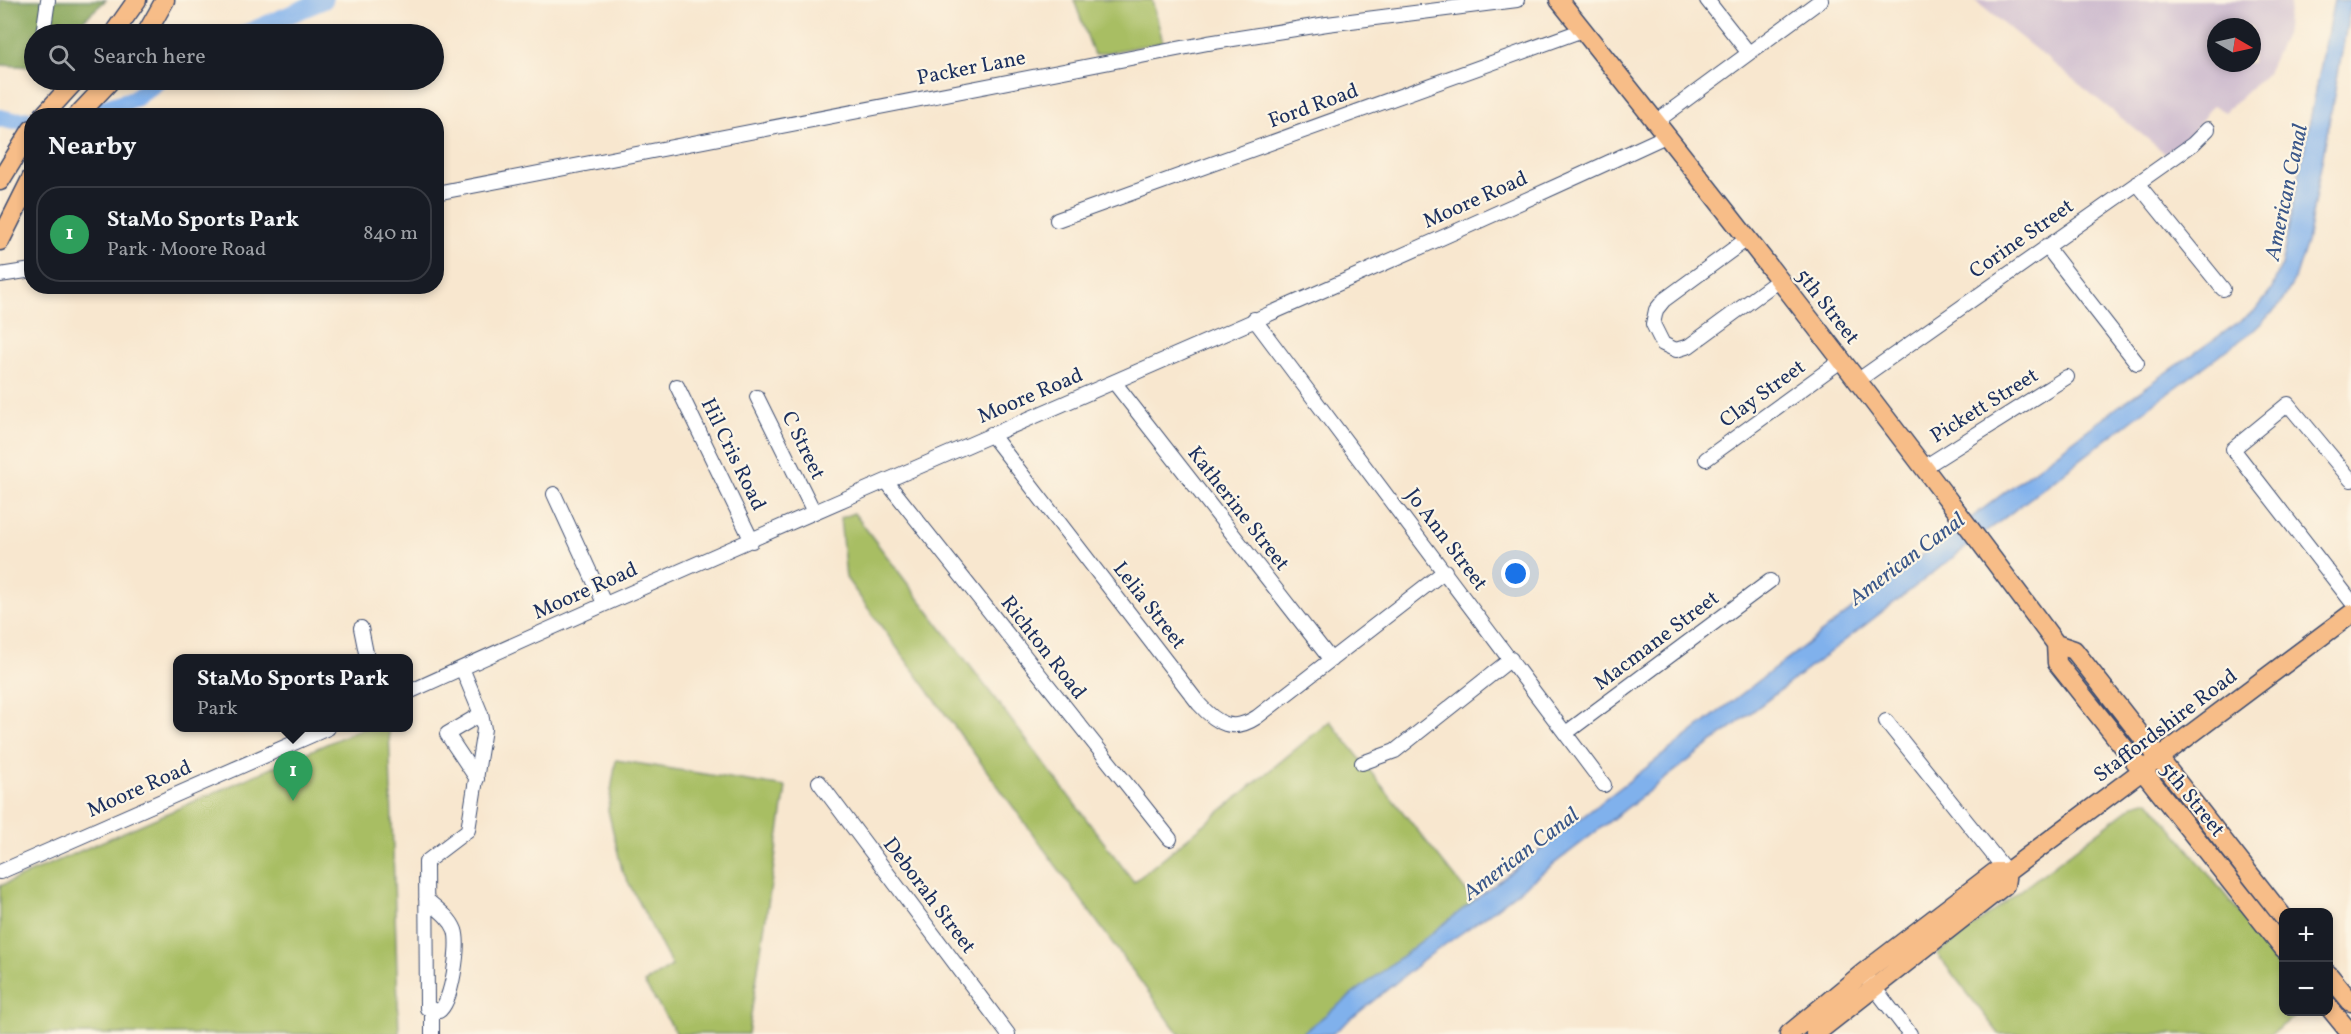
<!DOCTYPE html>
<html lang="en">
<head>
<meta charset="utf-8">
<style>
	:root { --surface:#171b24; --page:#20242c; --text:#f1f3f6; --muted:#9ea1a6; --line:#363941; --accent:#d690ce }
	body { margin:0; font-family:Vollkorn,serif; background:var(--page); color:var(--text) }
	.controls { position:absolute; right:18px; bottom:18px; display:grid; overflow:hidden; border-radius:12px; box-shadow:0 3px 9px #0003 }
	.controls button { width:54px; height:54px; display:grid; place-items:center; padding:0; border:0; border-bottom:2px solid var(--line); background:var(--surface); color:var(--text); font:30px sans-serif }
	.compass { position:absolute; left:2207px; top:18px; width:54px; height:54px; border-radius:50%; background:var(--surface); box-shadow:0 3px 9px #0003; rotate:99deg }
	.you { position:absolute; left:1516px; top:574px; width:21px; height:21px; margin:-15px; border:4px solid #fff; border-radius:50%; background:#1a73e8; box-shadow:0 0 0 9px #1a73e833 }
	.badge { display:grid; place-items:center; width:39px; height:39px; border-radius:50%; background:var(--accent); color:#fff; font-size:20px; font-weight:700 }
	.pin { position:absolute; translate:-50% -50px; filter:drop-shadow(0 2px 3px #0008) }
	.pin::after { content:''; position:absolute; top:32px; width:21px; height:18px; background:inherit; clip-path:polygon(0 0,100% 0,50% 100%) }
	.popup { position:absolute; left:173px; top:654px; width:240px; height:78px; box-sizing:border-box; display:grid; place-content:center; border-radius:12px; background:var(--surface); filter:drop-shadow(0 2px 4px #0005); font-size:20px; white-space:nowrap; color:var(--muted) }
	.popup b { font-size:22px; color:var(--text) }
	.popup::after { content:''; position:absolute; left:50%; top:100%; margin-left:-12px; border:12px solid transparent; border-top-color:var(--surface) }
	.list { margin:0; padding:0; list-style:none }
	h2 { display:flex; justify-content:space-between; align-items:center; height:78px; margin:0; padding:0 24px; font-size:26px }
	h2 small { font-size:20px; font-weight:400; color:var(--muted) }
	.list li { display:grid; grid-template-columns:39px 1fr auto; gap:18px; align-items:center; box-sizing:border-box; height:96px; margin:0 12px 12px; padding:0 12px; border:2px solid var(--line); border-radius:24px }
	.list b { display:block; font-size:22px; white-space:nowrap }
	.list p { margin:0; font-size:20px; white-space:nowrap; color:var(--muted) }
	.list em { font-size:20px; font-style:normal; color:var(--muted) }
	.icon { flex:none; width:33px; height:33px; fill:none; stroke:currentColor; stroke-width:2; stroke-linecap:round; stroke-linejoin:round }
	.map { position:relative; flex:none; width:2351px; height:1034px; overflow:hidden }
	.search { position:absolute; background:var(--surface); box-shadow:0 3px 9px #0003; left:24px; top:24px; width:420px; height:66px; display:flex; align-items:center; gap:15px; box-sizing:border-box; padding:0 21px; border-radius:33px; color:var(--muted); font-size:22px }
	.panel { position:absolute; background:var(--surface); box-shadow:0 3px 9px #0003; left:24px; top:108px; width:420px; height:186px; border-radius:24px }
	.map>svg:first-child { display:block }
	.industrial { fill:#cfbdcf; fill-rule:evenodd }
	.green { fill:#a8be63; stroke:#627660; stroke-width:1.5 }
	.forest { fill:#86a559; stroke:#506a5c; stroke-width:1.5 }
	.water { fill:#80b1ec; stroke:#4e70a5; stroke-width:1.5 }
	.lines { fill:none; stroke-linecap:round; stroke-linejoin:round }
	.river { stroke:#80b1ec; stroke-width:18 }
	.minor-casing { stroke:#3c4b6f; stroke-width:16 }
	.major-casing { stroke:#3c4b6f; stroke-width:21 }
	.minor { stroke:#fff; stroke-width:14 }
	.major { stroke:#f7bd88; stroke-width:18 }
	.labels { text-anchor:middle; stroke-width:4.5; stroke-linejoin:round; paint-order:stroke }
	.street-label { font-size:21px; fill:#1b2f5e; stroke:#fcf5e5 }
	.water-label { font-size:22px; font-style:italic; fill:#395689; stroke:#fcf5e5 }
</style>
</head>
<body>
<div class="map">
<svg width="2351" height="1034" viewBox="0 0 2351 1034">
	<rect width="100%" height="100%" fill="#fcf5e5"/>
	<filter id="ink" filterUnits="userSpaceOnUse"><feTurbulence type="fractalNoise" baseFrequency=".0167" numOctaves="2"/><feDisplacementMap in="SourceGraphic" scale="12" xChannelSelector="R" yChannelSelector="G"/><feConvolveMatrix kernelMatrix="1 2 1 2 8 2 1 2 1" color-interpolation-filters="sRGB"/></filter>
	<filter id="wash" filterUnits="userSpaceOnUse"><feTurbulence type="fractalNoise" baseFrequency=".008" numOctaves="4" result="noise"/><feDisplacementMap in="SourceGraphic" scale="24" xChannelSelector="R" yChannelSelector="G"/><feGaussianBlur stdDeviation="1.35" result="paint"/><feColorMatrix in="noise" values="0 0 0 0 0 0 0 0 0 0 0 0 0 0 0 0 0 1.4 0 .05"/><feComposite in="paint" operator="in"/></filter>
	<g filter="url(#wash)">
		<rect width="100%" height="100%" fill="#f8e7cf"/>
		<path class="industrial" d="M1974 0H2291L2285 34 2267 73 2225 112 2213 105 2188 138 2165 153ZM2216 27H2252V63H2216Z"/>
		<path class="green" d="M1074 0H1152L1163 42 1094 55Z
			M854 513 1134 882 1330 721 1474 901 1301 1034H1179L846 578 840 518Z
			M363 728H389L399 1034H0V886Z
			M616 760 786 787 748 1034H677L644 983 672 966 622 870 608 810Z
			M2149 800 2283 967 2284 1012H2301L2271 1034H1999L1937 954 2135 804Z"/>
		<path class="forest" d="M0 0H106L68 34H34L33 67 0 65Z"/>
		<path class="water" d="M2334 0H2351V3L2307 242 2295 279 2280 305 2254 330 2141 413 1490 913 1430 955 1332 1034H1301L1922 555 2119 406 2256 310 2271 291 2281 266Z"/>
		<g class="lines">
			<path class="river" d="M244 34 324 0
				M79 116 134 99 159 80
				M0 118 13 121 32 120"/>
		</g>
	</g>
	<g filter="url(#ink)">
		<g class="lines">
			<g class="minor-casing">
				<path id="minor" d="M1707 0 1748 52
					M43 34 48 0
					M1657 121 1821 0
					M2137 183 2223 289
					M436 193 1208 43 1327 24 1517 0
					M1057 220 1583 30
					M1747 239 1664 300 1656 310 1653 324 1663 344 1676 350 1689 346 1779 280
					M2046 246 2137 363
					M0 275 32 270
					M1254 319 1604 785
					M1857 381 2193 144 2208 129
					M1114 382 1331 660
					M677 386 752 541
					M757 397 814 512
					M991 434 1199 704C1217 724 1233 733 1257 717L1445 571
					M1706 459 1842 360
					M1923 468 2067 377
					M2351 480 2288 404 2233 449 2351 601
					M886 481 1170 839
					M554 494 604 603
					M361 628 367 658
					M409 692C826 502 1251 328 1668 135
					M1886 721 2007 872
					M1566 733 1770 581
					M1362 763 1395 751 1511 659
					M477 779 447 734 481 714
					M819 782 1008 1034
					M0 872 328 728
					M426 899C436 908 450 917 455 930 460 945 452 1003 439 1011L427 1008 426 862 468 830 484 729 481 714 462 668
					M1863 973 1910 1034
					M432 1011V1034"/>
			</g>
			<g class="major-casing">
				<path id="major" d="M1559 0C1728 212 1895 426 2056 644L2057 663 2284 949
					M113 34 137 0
					M146 34 165 0
					M43 116 76 80
					M77 116 111 80
					M0 181 32 129
					M0 241 32 177
					M2056 644 2074 650 2284 918
					M2328 974 2351 1002
					M2328 1006 2351 1034
					M1789 1034 1863 973 1995 872H2007L2351 614
					M1815 1034 2005 885 2007 872"/>
			</g>
			<use href="#minor" class="minor"/>
			<use href="#major" class="major"/>
		</g>
	</g>
	<g class="labels">
		<g class="street-label">
			<text transform="translate(971 67) rotate(-11)" y="7">Packer Lane</text>
			<text transform="translate(1313 105) rotate(-20)" y="7">Ford Road</text>
			<text transform="translate(1475 199) rotate(-24)" y="7">Moore Road</text>
			<text transform="translate(2021 238) rotate(-35)" y="7">Corine Street</text>
			<text transform="translate(1828 306) rotate(52)" y="7">5th Street</text>
			<text transform="translate(1762 393) rotate(-36)" y="7">Clay Street</text>
			<text transform="translate(1030 395) rotate(-23)" y="7">Moore Road</text>
			<text transform="translate(1984 405) rotate(-32)" y="7">Pickett Street</text>
			<text transform="translate(804 445) rotate(64)" y="7">C Street</text>
			<text transform="translate(734 454) rotate(64)" y="7">Hil Cris Road</text>
			<text transform="translate(1239 508) rotate(52)" y="7">Katherine Street</text>
			<text transform="translate(1447 539) rotate(53)" y="7">Jo Ann Street</text>
			<text transform="translate(585 590) rotate(-24)" y="7">Moore Road</text>
			<text transform="translate(1150 605) rotate(52)" y="7">Lelia Street</text>
			<text transform="translate(1656 640) rotate(-37)" y="7">Macmane Street</text>
			<text transform="translate(1044 647) rotate(52)" y="7">Richton Road</text>
			<text transform="translate(2165 725) rotate(-37)" y="7">Staffordshire Road</text>
			<text transform="translate(139 788) rotate(-24)" y="7">Moore Road</text>
			<text transform="translate(2193 799) rotate(51)" y="7">5th Street</text>
			<text transform="translate(930 895) rotate(53)" y="7">Deborah Street</text>
		</g>
		<g class="water-label">
			<text transform="translate(2285 192) rotate(-78)" y="8">American Canal</text>
			<text transform="translate(1906 558) rotate(-37)" y="8">American Canal</text>
			<text transform="translate(1520 853) rotate(-37)" y="8">American Canal</text>
		</g>
	</g>
</svg>
<div class="controls">
<button>+</button>
<button>−</button>
</div>
<svg class="compass" viewBox="-18 -18 36 36"><path d="M0-13l5 13h-10z" fill="#e53935"/><path d="M0 13l5-13h-10z" fill="#9ea1a6"/></svg>
<div class="you"></div>
<div class="pin badge" style="left:293px;top:801px;background:#2e9e5b">1</div>
<div class="popup"><b>StaMo Sports Park</b>Park</div>
<div class="search"><svg class="icon" aria-label="search" viewBox="0 0 24 24"><circle cx="10" cy="10" r="6"/><path d="M15 15l6 6"/></svg>Search here</div>
<section class="panel">
<h2>Nearby<small></small></h2>
<ul class="list">
<li><span class="badge" style="background:#2e9e5b">1</span><div><b>StaMo Sports Park</b><p>Park · Moore Road</p></div><em>840 m</em></li>
</ul>
</section>
</div>
</body>
</html>
